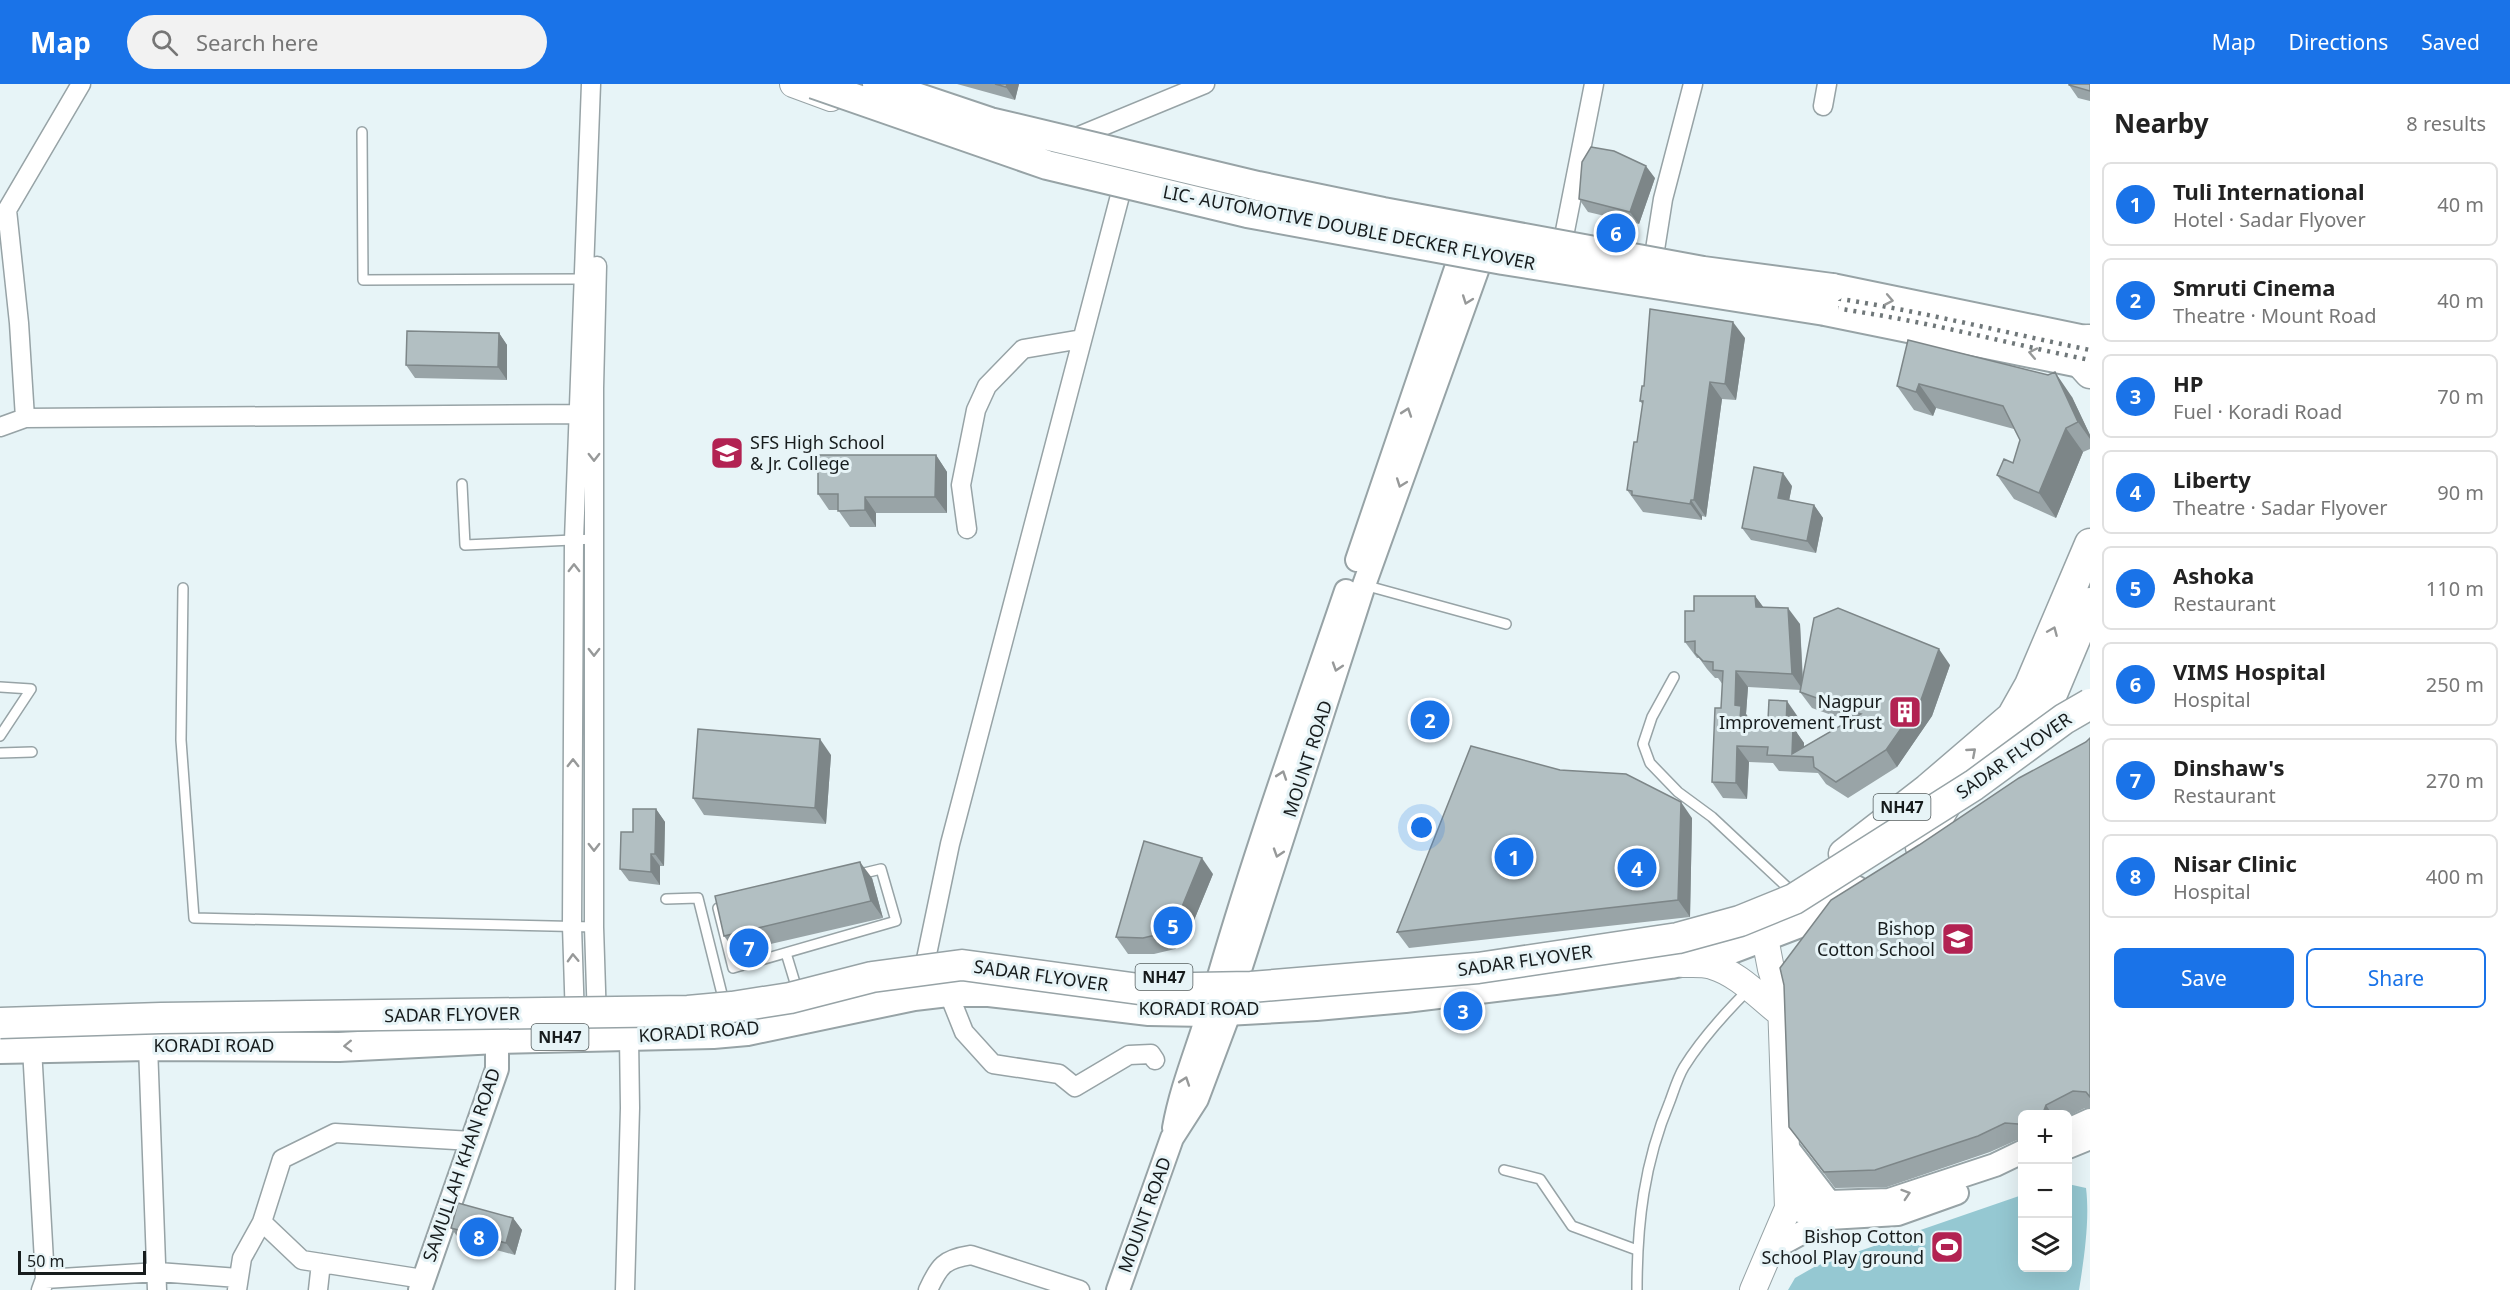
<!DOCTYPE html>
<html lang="en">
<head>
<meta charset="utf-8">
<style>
	:root { --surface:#fff; --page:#f2f2f2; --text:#222; --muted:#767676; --line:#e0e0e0; --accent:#1a73e8 }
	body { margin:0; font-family:"Noto Sans",sans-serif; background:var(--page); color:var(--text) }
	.controls { position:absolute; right:18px; bottom:18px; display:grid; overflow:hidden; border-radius:9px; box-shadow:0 6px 24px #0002 }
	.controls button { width:54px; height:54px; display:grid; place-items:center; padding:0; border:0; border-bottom:2px solid var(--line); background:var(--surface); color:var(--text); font:30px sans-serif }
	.scale { position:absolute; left:18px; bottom:15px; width:128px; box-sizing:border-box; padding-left:6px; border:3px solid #171c1d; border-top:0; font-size:16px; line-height:21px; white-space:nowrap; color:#171c1d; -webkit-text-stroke:4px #e7f4f7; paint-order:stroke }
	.you { position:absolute; left:1422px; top:744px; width:21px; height:21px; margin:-15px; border:4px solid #fff; border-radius:50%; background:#1a73e8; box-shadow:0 0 0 9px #1a73e833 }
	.badge { display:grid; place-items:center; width:39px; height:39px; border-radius:50%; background:var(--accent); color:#fff; font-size:20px; font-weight:700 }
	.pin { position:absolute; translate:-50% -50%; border:3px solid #fff; box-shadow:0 2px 6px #0006 }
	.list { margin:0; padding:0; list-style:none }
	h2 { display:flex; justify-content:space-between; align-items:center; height:78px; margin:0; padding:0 24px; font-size:26px }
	h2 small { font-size:20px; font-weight:400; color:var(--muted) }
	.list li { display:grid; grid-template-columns:39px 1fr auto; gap:18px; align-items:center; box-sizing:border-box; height:84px; margin:0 12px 12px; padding:0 12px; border:2px solid var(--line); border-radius:9px }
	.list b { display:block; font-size:22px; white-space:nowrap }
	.list p { margin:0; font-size:20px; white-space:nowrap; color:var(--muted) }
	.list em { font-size:20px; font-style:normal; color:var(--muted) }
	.actions { display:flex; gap:12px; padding:18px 24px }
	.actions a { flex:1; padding:14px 0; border:2px solid var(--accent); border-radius:9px; text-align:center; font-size:21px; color:var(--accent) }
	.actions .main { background:var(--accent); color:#fff }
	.icon { flex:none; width:33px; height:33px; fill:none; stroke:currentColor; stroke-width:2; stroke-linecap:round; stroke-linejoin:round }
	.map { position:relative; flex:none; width:2090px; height:1206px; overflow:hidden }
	header { display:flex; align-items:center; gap:36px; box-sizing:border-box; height:84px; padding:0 30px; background:var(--accent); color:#fff }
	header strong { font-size:28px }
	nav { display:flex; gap:33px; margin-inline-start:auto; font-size:21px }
	.search { width:420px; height:54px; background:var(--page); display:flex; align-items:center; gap:15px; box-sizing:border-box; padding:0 21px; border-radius:33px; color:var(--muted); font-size:22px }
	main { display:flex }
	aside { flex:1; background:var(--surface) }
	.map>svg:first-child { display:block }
	.green { fill:#95c8d2 }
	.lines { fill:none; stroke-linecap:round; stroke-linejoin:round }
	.service-casing { stroke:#97a3a6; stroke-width:12 }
	.minor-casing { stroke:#97a3a6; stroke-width:21 }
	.tertiary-casing { stroke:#97a3a6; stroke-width:26 }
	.secondary-casing { stroke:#97a3a6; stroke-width:28 }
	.primary-casing { stroke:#97a3a6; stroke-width:32 }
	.trunk-casing { stroke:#97a3a6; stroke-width:33 }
	.service { stroke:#fff; stroke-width:9 }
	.minor { stroke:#fff; stroke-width:18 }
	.tertiary { stroke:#fff; stroke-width:22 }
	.secondary { stroke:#fff; stroke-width:26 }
	.primary { stroke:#fff; stroke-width:28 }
	.trunk { stroke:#fff; stroke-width:30 }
	.rail { stroke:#6f7779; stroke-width:4.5; stroke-dasharray:3 6; stroke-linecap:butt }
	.primary-bridge-casing { stroke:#97a3a6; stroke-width:32; stroke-linecap:butt }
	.trunk-bridge-casing { stroke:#97a3a6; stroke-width:33; stroke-linecap:butt }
	.primary-bridge { stroke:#fff; stroke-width:28 }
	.trunk-bridge { stroke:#fff; stroke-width:30 }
	.wall { fill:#99a4a7; fill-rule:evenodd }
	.shaded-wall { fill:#7d8688 }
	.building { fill:#b2bfc2; stroke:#7d8688; stroke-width:1.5 }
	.oneway { stroke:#979999 }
	.labels { text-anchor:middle; stroke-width:6; stroke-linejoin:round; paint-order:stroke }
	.shield { fill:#e7f4f7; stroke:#555d5e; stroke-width:1.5 }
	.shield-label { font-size:16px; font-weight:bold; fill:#171c1d }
	.street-label { font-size:18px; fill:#171c1d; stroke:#e7f4f7 }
	.poi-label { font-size:18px; fill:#171c1d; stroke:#e7f4f7; text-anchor:end }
</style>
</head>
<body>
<header>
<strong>Map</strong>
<div class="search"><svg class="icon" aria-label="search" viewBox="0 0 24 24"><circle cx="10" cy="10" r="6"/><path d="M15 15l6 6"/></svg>Search here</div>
<nav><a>Map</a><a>Directions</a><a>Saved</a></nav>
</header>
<main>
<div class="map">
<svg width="2090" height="1206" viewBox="0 0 2090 1206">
	<rect width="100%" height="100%" fill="#e7f4f7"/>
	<path class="green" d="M2068 1100 2086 1104C2090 1135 2084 1175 2079 1206H1788L1795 1194 1816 1182 2022 1111V1184H2068Z"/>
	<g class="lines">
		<g class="service-casing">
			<path id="service" d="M362 48 363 196 584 195
				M462 400 465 461 594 455
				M1364 501 1506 540
				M183 504 181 656 194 834 594 843
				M1674 593 1652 633 1643 660 1650 679 1678 708 1712 733 1789 805
				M0 603 31 605 0 652
				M0 669 32 668
				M881 785 896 837 733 884 718 824Z
				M666 815 698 814 723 914
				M786 869 796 902
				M1504 1086 1540 1095 1572 1142 1637 1166
				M1637 1206C1637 1139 1644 1079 1670 1017 1674 1006 1678 993 1684 983 1702 954 1725 929 1749 905"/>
		</g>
		<g class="minor-casing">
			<path id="minor" d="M1823 22 1827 0
				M1079 52 1205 0
				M1564 152 1594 0
				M1654 172 1663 115 1693 0
				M25 334 19 239 7 126 81 0
				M0 343 25 334 592 330
				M967 445 961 401 976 326 987 302 1023 265 1082 255
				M926 875 950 760 1122 104
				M948 908 964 948 993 980 1059 990 1075 1003 1129 971 1151 970 1155 976
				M575 936 572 842 574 456 591 0
				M597 937 594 843V304L597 182
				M148 962 157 1206
				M32 964 45 1195 41 1206
				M262 1138 302 1176 423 1195
				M45 1195 158 1188 238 1194
				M237 1206 242 1174 262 1138 282 1075 335 1049 472 1057
				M318 1206 321 1179
				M625 1206 630 1024 629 953
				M928 1206C939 1182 944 1175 971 1171L1080 1206"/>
		</g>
		<g class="tertiary-casing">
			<path id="tertiary" d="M1357 476 1467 152
				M1174 1044C1182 999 1201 957 1213 913 1252 776 1300 642 1346 507
				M2068 1046 2090 1036
				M1786 1062 1829 1118
				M2068 1063 2090 1054
				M1787 1105 1829 1118 1889 1116 1995 1081 2022 1068
				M1788 1124 1829 1134 1898 1130 1957 1109
				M1770 1166 1829 1134
				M420 1206 497 985V955
				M1118 1206 1172 1054 1197 1015 1230 927 1238 892 1364 501 1488 156"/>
		</g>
		<g class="secondary-casing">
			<path id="secondary" d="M793 0 831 14
				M1683 880C1692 880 1703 879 1712 882 1739 890 1759 913 1781 930
				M1753 1206 1788 1124 1781 918 1771 885 1765 854 1758 834"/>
		</g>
		<g class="primary-casing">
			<path id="primary" d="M1832 204 2090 257
				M1825 227 2090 281
				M0 965 148 962 339 963 497 955 713 950 747 947 914 912 948 908H989L1149 927 1208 928 1316 922 1405 914 1555 896 1671 880 1721 869 1805 837 1855 806"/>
		</g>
		<g class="trunk-casing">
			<path id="trunk" d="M2087 256H2090
				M2081 279 2090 289
				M2017 660 2038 643 2090 519
				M1921 763 1951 711
				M1844 770 1928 705 2012 633 2030 601 2090 460"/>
		</g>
		<use href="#service" class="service"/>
		<use href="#minor" class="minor"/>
		<use href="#tertiary" class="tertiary"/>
		<use href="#secondary" class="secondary"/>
		<use href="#primary" class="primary"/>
		<use href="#trunk" class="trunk"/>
		<path class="rail" d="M818 0C1152 129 1514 171 1866 229 1941 241 2015 261 2090 276
			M846 0C1127 102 1425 150 1719 197 1769 205 1820 211 1871 220 1944 233 2017 251 2090 266"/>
		<g class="primary-bridge-casing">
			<path id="primary-bridge" d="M814 0 1047 81 1247 129 1503 176 1825 227
				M877 0 990 38 1258 102 1383 128 1703 187 1832 204"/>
		</g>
		<g class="trunk-bridge-casing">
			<path id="trunk-bridge" d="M0 939 161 934 688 927 732 923 790 914 872 893 962 881 1139 905 1251 903 1478 884 1678 854 1740 837 1794 815 1974 701 2064 635 2090 620"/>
		</g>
		<use href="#primary-bridge" class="primary-bridge"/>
		<use href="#trunk-bridge" class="trunk-bridge"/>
	</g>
	<path class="wall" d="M957 0H1019L1015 16Z
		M2090 0V17L2078 14 2069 1Z
		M1655 94 1639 140 1588 128 1579 115Z
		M499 249 507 261V296L415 294 406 281Z
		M1745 254 1736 316 1722 315 1706 433 1702 432V436L1643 428 1627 406 1637 358 1643 321 1640 317 1644 302Z
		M1908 256 2072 313 2090 351V365L2083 368 2056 434 2014 415 1997 391 2013 379 2020 356 2014 345 1936 324 1933 332 1914 326 1897 302Z
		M936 371 947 388V429H876V443H850L838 426H829L818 410Z
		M1792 402 1789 416 1814 421 1823 434 1816 469 1751 456 1742 444Z
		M1755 512 1763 523 1800 540 1803 595 1950 581 1932 632 1897 683 1848 714 1826 700 1818 689 1779 687 1773 679 1749 678 1747 715 1723 714 1712 698 1721 624 1723 601 1718 594H1715L1707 585 1699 574H1697L1685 558 1694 527ZM1748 603 1801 606 1800 608 1812 624 1848 637 1804 663V659L1797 649 1798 633 1768 636H1750L1746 630Z
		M2090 654V1024H2085L2067 1033V1030H2022V1056H2017L1990 1068 1887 1103 1835 1104 1789 1043 1784 901Z
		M831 671 826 740 704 731 693 714Z
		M656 725 665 738 664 782H660V801L629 797 620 785 633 748Z
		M1692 734 1690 833 1409 864 1397 848Z
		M1213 790 1190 846 1175 865 1154 870H1128L1116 853Z
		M872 794 883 834 736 868 724 852Z
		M513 1134 522 1146 515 1171 460 1156 451 1144Z"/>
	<path class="shaded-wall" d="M1007 0H1019L1015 16 1006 3Z
		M1646 82 1655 94 1639 140 1630 128Z
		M1733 238 1745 254 1736 316 1725 300Z
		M499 249 507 261V296L498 283Z
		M2055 288 2072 313 2090 351V355L2078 338Z
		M1710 298 1722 315 1706 433 1694 416Z
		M1919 300 1936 324 1933 332 1916 308Z
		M2066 344 2083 368 2056 434 2039 409Z
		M936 371 947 388V429L935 413Z
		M1783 389 1792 402 1787 427 1778 414Z
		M865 413 876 429V443L865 426Z
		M1691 416 1702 432V436L1690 420Z
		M1814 421 1823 434 1816 469 1807 457Z
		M1755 512 1767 528 1756 523Z
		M1788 524 1800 540 1803 606 1792 590Z
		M1939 565 1950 581 1932 632 1897 683 1886 666Z
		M1736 587 1748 603 1746 630 1752 638 1740 635 1735 621Z
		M1787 617 1798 633 1797 649 1804 659V673L1792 670 1786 643Z
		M820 655 831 671 826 740 815 724Z
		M1737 662 1749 678 1747 715 1736 699Z
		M1681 718 1692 734 1690 833 1678 816Z
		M656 725 665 738 664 782 655 770Z
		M651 770 660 782V801L651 788Z
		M1202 774 1213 790 1190 846 1175 865 1164 849Z
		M860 778 872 794 883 834 871 817Z
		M2046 1021 2052 1030H2044L2043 1029Z
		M513 1134 522 1146 515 1171 506 1159Z"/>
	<path class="building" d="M995 0H1007L1006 3Z
		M2069 0H2090V7L2069 1Z
		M1591 63 1614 67 1646 82 1630 128 1579 115 1582 78Z
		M1650 225 1733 238 1725 300 1710 298 1694 416H1691L1690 420 1632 411V407L1627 406 1634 358H1637L1643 317H1640L1642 302H1644Z
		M407 247 499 249 498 283 406 281Z
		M1908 256 2048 291 2055 288 2078 338 2066 344 2039 409 1997 391 2004 375 2013 379 2020 356 2003 322 1919 300 1916 308 1897 302Z
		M818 371H936L935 413H865V426L838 427V410H818Z
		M1754 383 1783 389 1778 414 1814 421 1807 457 1742 444Z
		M1694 512H1755L1756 523 1788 524 1792 590 1736 587 1735 621 1741 622 1740 635 1768 636 1769 616 1787 617 1786 643H1793L1792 670 1861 630 1800 608 1814 534 1838 524 1939 565 1921 616 1886 666 1836 698 1814 683 1813 673 1767 671 1768 663 1737 662 1736 699 1712 698 1715 624H1721L1723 587 1713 586V578L1703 577 1695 569V557L1685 558V527H1694Z
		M698 645 820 655 815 724 693 714Z
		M2090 654V1013L2086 1008 2073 1007 2046 1021 2043 1029 2044 1030H2022V1047L2018 1040 2005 1039 1978 1052 1875 1086 1824 1088 1789 1043 1784 901 1780 884 1831 816 1919 761 2019 694 2086 658Z
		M1471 662 1560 686 1626 690 1681 718 1678 816 1397 848Z
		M633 725H656L655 770H651V788L620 785 621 748H633Z
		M1144 757 1202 774 1179 830 1164 849 1143 854 1116 853Z
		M860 778 871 817 724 852 715 812Z
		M458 1119 513 1134 506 1159 451 1144Z"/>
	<defs><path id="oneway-chevron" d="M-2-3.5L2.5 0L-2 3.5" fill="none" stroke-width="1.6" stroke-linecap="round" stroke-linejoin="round" transform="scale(1.5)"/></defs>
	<g class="oneway">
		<use href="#oneway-chevron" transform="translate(1467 216) rotate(110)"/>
		<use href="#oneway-chevron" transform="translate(1889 216) rotate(11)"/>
		<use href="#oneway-chevron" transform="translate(2033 269) rotate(-168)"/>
		<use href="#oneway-chevron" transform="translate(1407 328) rotate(-71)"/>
		<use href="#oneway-chevron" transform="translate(594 373) rotate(90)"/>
		<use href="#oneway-chevron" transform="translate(1401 399) rotate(110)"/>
		<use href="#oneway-chevron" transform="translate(574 484) rotate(-90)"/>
		<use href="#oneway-chevron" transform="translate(2053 547) rotate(-67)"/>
		<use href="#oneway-chevron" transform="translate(594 568) rotate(90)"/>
		<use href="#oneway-chevron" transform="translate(1337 583) rotate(108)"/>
		<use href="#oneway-chevron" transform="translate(1972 668) rotate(-41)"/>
		<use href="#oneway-chevron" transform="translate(573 679) rotate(-90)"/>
		<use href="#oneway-chevron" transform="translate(1282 691) rotate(-71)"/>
		<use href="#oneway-chevron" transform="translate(594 763) rotate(90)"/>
		<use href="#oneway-chevron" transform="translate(1278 769) rotate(108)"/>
		<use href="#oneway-chevron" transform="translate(573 874) rotate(-92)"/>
		<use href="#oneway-chevron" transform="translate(348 962) rotate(178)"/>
		<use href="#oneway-chevron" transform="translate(1185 997) rotate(-71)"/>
		<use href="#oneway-chevron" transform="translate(1906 1110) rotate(-18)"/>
	</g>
	<defs>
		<g id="school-square" transform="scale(1.725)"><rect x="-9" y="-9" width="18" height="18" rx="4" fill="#b22252" stroke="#e7f4f7"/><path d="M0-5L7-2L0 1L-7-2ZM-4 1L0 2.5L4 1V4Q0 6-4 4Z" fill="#fff"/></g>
		<g id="building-square" transform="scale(1.725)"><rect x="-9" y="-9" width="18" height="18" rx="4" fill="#b22252" stroke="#e7f4f7"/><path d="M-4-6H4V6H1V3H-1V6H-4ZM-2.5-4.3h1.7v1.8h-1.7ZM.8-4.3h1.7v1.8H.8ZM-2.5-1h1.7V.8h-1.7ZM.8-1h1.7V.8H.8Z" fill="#fff"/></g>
		<g id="stadium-square" transform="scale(1.725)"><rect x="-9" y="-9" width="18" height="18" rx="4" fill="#b22252" stroke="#e7f4f7"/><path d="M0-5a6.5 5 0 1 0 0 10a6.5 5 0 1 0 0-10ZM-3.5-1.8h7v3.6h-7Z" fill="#fff"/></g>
	</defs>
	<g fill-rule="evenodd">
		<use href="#school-square" x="727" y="369"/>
		<use href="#building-square" x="1905" y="628"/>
		<use href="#school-square" x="1958" y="855"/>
		<use href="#stadium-square" x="1947" y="1163"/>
	</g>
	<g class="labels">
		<g class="shield">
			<rect x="1873.5" y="710" width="57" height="26" rx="4.5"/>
			<rect x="1135.5" y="880" width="57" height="26" rx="4.5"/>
			<rect x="531.5" y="940" width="57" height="26" rx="4.5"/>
		</g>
		<g class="shield-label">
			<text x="1902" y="729">NH47</text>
			<text x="1164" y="899">NH47</text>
			<text x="560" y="959">NH47</text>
		</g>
		<g class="street-label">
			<text transform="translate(1349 144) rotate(11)" y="6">LIC- AUTOMOTIVE DOUBLE DECKER FLYOVER</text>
			<text transform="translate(2014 672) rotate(-35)" y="6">SADAR FLYOVER</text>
			<text transform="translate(1308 675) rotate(-72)" y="6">MOUNT ROAD</text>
			<text transform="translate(1525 877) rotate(-8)" y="6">SADAR FLYOVER</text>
			<text transform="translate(1041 892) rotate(8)" y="6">SADAR FLYOVER</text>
			<text x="1199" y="931">KORADI ROAD</text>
			<text transform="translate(452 931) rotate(-1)" y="6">SADAR FLYOVER</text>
			<text transform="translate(699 948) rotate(-4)" y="6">KORADI ROAD</text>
			<text x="214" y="968">KORADI ROAD</text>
			<text transform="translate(462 1081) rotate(-71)" y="6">SAMULLAH KHAN ROAD</text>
			<text transform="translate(1145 1131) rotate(-70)" y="6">MOUNT ROAD</text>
		</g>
		<g class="poi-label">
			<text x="750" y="365" text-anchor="start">SFS High School<tspan x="750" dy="21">&amp; Jr. College</tspan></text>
			<text x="1882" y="624">Nagpur<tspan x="1882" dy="21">Improvement Trust</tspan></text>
			<text x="1935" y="851">Bishop<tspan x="1935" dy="21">Cotton School</tspan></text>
			<text x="1924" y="1159">Bishop Cotton<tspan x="1924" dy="21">School Play ground</tspan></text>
		</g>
	</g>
</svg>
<div class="controls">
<button>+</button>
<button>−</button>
<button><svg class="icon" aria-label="layers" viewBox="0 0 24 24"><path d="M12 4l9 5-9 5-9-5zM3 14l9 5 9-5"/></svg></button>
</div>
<div class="scale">50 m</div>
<div class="you"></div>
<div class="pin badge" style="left:1514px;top:773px">1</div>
<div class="pin badge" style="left:1430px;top:636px">2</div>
<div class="pin badge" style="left:1463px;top:927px">3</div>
<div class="pin badge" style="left:1637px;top:784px">4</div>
<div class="pin badge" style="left:1173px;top:842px">5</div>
<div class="pin badge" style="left:1616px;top:149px">6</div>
<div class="pin badge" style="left:749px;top:864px">7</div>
<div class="pin badge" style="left:479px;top:1153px">8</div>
</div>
<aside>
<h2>Nearby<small>8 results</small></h2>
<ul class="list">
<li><span class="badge">1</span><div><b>Tuli International</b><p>Hotel · Sadar Flyover</p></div><em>40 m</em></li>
<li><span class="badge">2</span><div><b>Smruti Cinema</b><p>Theatre · Mount Road</p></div><em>40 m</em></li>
<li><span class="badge">3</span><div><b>HP</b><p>Fuel · Koradi Road</p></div><em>70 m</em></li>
<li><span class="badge">4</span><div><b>Liberty</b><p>Theatre · Sadar Flyover</p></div><em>90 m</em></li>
<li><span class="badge">5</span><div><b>Ashoka</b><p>Restaurant</p></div><em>110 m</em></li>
<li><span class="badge">6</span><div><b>VIMS Hospital</b><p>Hospital</p></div><em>250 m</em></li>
<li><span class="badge">7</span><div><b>Dinshaw's</b><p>Restaurant</p></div><em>270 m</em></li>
<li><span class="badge">8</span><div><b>Nisar Clinic</b><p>Hospital</p></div><em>400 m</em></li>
</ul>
<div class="actions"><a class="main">Save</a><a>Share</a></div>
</aside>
</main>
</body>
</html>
